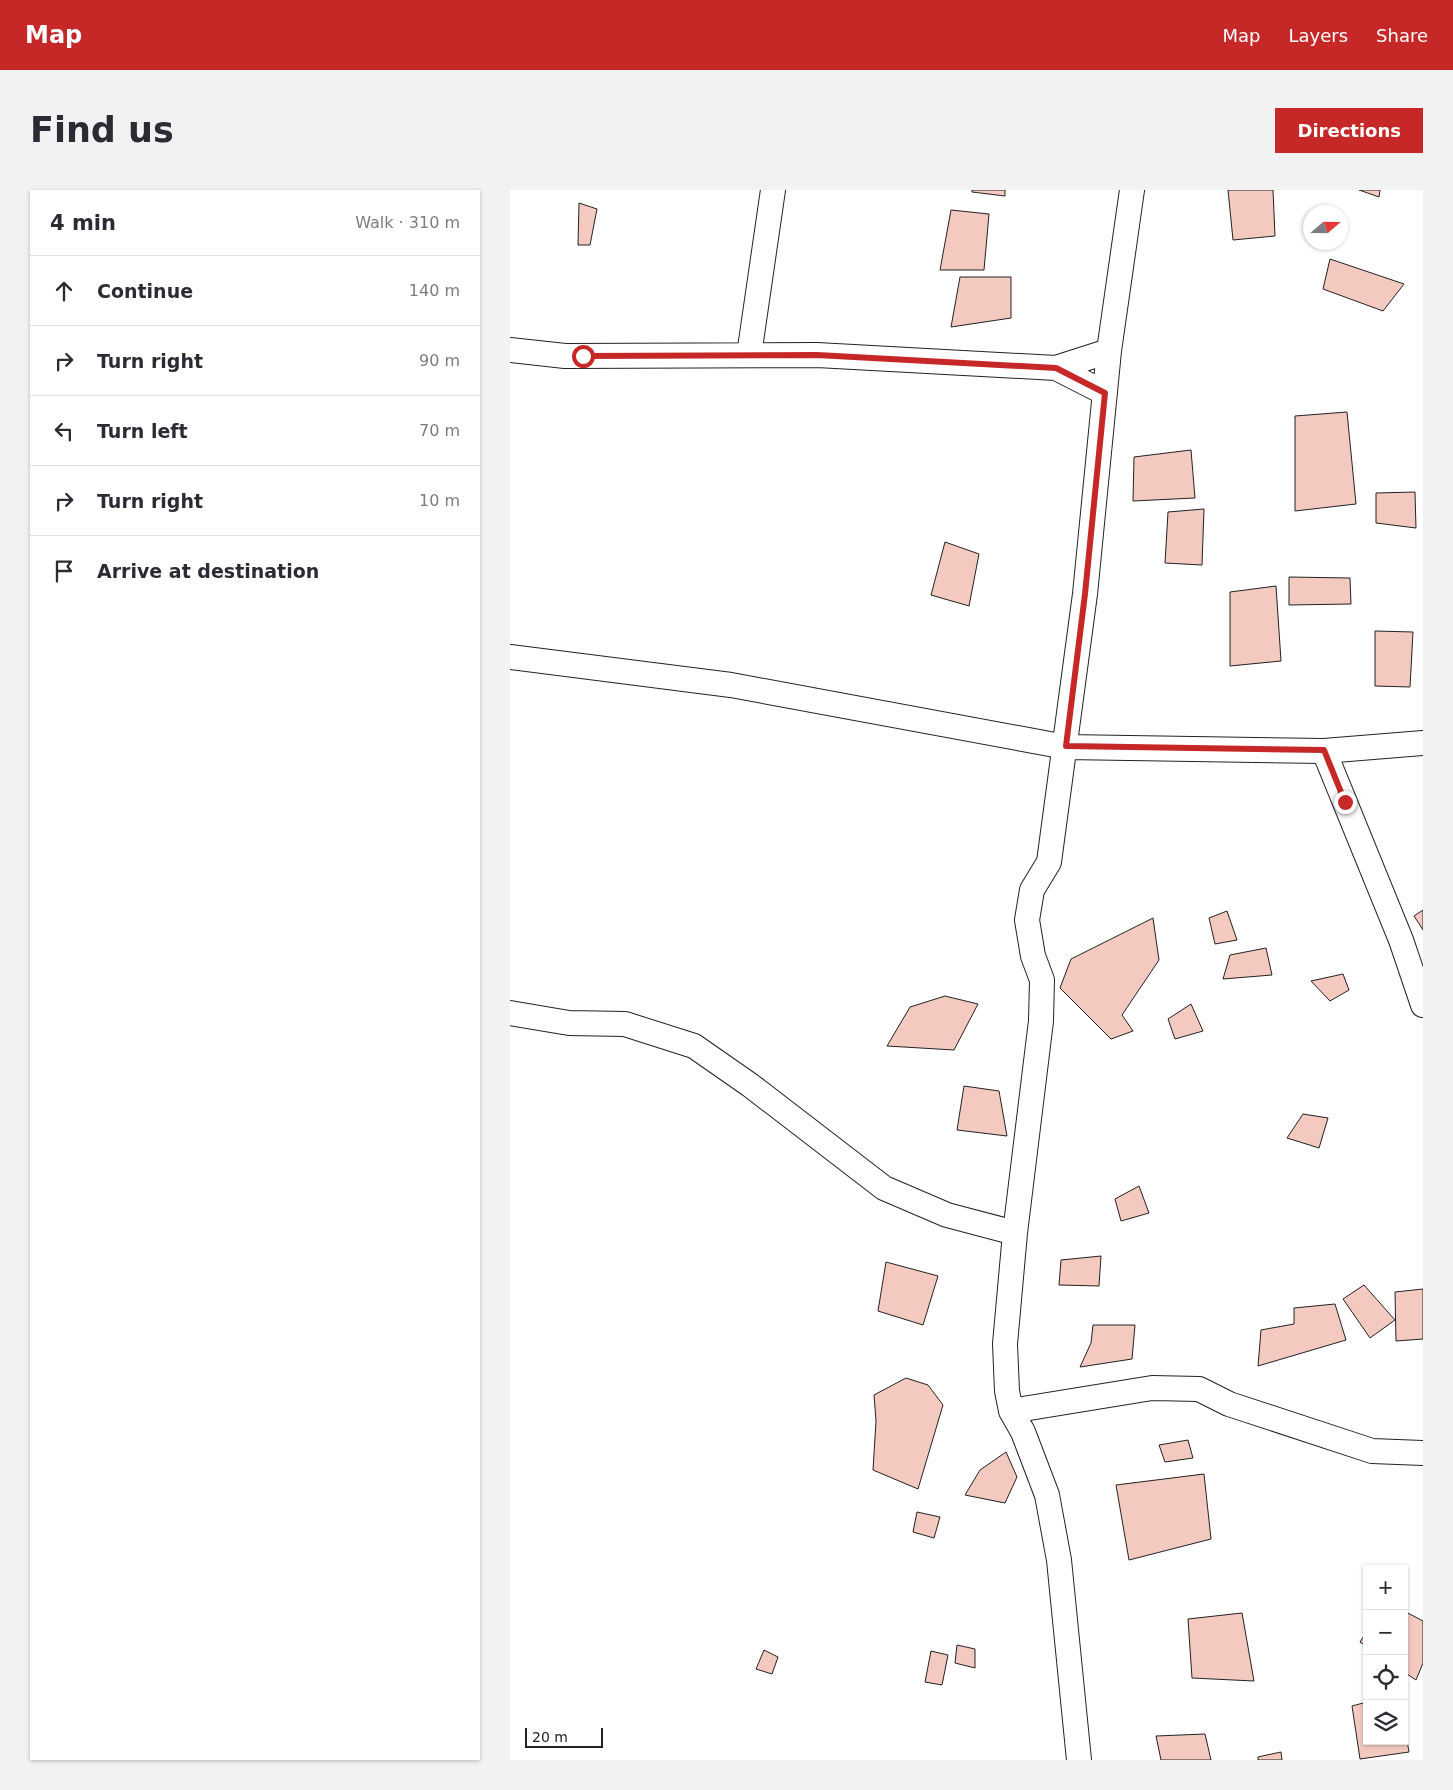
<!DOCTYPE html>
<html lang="en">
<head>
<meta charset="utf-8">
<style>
	:root { --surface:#fff; --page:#f2f2f3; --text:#2b2b33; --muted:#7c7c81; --line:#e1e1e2; --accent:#c62828 }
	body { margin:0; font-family:"DejaVu Sans",sans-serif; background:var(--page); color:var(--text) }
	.controls { position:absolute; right:15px; bottom:15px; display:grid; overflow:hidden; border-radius:0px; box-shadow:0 1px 4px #0004 }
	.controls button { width:45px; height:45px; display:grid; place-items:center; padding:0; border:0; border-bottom:1px solid var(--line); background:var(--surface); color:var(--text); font:25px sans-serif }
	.compass { position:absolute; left:793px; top:15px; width:45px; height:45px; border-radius:50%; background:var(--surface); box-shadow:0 1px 4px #0004; rotate:70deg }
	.scale { position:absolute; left:15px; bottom:12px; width:78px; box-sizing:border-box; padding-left:5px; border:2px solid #222; border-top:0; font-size:14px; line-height:18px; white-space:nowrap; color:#222; -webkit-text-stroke:4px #fff; paint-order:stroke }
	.stop { position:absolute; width:15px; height:15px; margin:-11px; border:4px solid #c62828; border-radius:50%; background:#fff }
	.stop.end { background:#c62828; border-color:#fff; box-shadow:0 1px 5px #0008 }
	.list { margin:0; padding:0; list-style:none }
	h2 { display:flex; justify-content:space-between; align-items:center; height:65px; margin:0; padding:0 20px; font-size:21px }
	h2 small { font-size:16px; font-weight:400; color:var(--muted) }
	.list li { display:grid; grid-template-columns:32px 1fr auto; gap:15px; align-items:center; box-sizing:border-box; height:70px; padding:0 20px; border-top:1px solid var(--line) }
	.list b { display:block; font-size:19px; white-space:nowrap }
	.list em { font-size:16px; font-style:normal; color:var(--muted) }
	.icon { flex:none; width:28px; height:28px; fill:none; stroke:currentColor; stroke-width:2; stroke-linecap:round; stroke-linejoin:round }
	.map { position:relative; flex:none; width:913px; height:1570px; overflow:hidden; border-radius:0px }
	header { display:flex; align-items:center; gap:30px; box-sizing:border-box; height:70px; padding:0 25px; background:var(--accent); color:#fff }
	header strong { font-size:24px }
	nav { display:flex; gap:28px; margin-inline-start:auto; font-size:18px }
	.intro { display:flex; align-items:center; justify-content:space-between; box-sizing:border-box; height:120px; padding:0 30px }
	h1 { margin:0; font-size:35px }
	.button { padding:12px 22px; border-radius:0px; background:var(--accent); color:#fff; font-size:18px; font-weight:700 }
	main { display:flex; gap:30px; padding:0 30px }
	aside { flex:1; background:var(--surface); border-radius:0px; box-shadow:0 1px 4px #0004 }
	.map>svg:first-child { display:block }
	.building { fill:#f3c9c0; stroke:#222 }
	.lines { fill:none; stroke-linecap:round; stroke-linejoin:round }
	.minor-casing { stroke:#222; stroke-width:26 }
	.minor { stroke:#fff; stroke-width:24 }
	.route { stroke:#c62828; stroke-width:6 }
</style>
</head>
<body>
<header>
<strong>Map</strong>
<nav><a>Map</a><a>Layers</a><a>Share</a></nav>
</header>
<div class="intro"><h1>Find us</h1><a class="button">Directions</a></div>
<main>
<aside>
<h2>4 min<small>Walk · 310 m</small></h2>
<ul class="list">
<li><svg class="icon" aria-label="ahead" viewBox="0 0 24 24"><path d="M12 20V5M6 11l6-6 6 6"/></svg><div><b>Continue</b></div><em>140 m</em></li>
<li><svg class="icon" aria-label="right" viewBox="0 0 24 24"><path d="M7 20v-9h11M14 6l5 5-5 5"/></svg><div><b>Turn right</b></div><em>90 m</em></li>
<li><svg class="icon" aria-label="left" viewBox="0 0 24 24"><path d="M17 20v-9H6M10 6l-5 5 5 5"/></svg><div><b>Turn left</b></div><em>70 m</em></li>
<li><svg class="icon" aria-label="right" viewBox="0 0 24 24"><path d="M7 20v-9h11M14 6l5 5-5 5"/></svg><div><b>Turn right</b></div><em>10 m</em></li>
<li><svg class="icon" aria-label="arrive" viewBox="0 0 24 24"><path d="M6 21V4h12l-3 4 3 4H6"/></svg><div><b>Arrive at destination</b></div></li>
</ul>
</aside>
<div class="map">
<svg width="913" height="1570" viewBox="0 0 913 1570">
	<rect width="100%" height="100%" fill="#fff"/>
	<path class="building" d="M462 0H495V6L462 2Z
		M718 0H763L765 46 723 50Z
		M849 0H870L869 7Z
		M69 13 87 19 80 55H68Z
		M441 20 479 24 474 80H430Z
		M820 69 894 94 873 121 813 99Z
		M450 87H501V128L441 137Z
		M837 222 846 314 785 321V226Z
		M681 260 685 308 623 311 624 267Z
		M905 302 906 338 866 333V303Z
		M694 319 692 375 655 373 658 322Z
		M435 352 469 364 459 416 421 405Z
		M779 387 840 388 841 414 779 415Z
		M766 396 771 471 720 476V402Z
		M865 441 903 442 900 497 865 496Z
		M913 720V740L904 726Z
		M717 721 727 750 705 754 699 728Z
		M643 728 649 770 612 825 623 841 601 849 550 798 561 769Z
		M756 758 762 785 713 789 720 765Z
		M833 784 839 800 820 811 801 791Z
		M435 806 468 814 444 860 377 856 400 817Z
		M681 814 693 841 665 849 658 829Z
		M454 896 489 901 497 946 447 940Z
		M793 924 818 928 809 958 777 948Z
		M629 996 639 1023 611 1031 605 1009Z
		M591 1066 589 1096 549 1095 551 1070Z
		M376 1072 428 1086 413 1135 368 1121Z
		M854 1095 885 1130 860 1148 833 1109Z
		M913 1099V1149L886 1151 885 1102Z
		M825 1114 836 1150 748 1176 751 1140 784 1134V1118Z
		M583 1135H625L622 1169 570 1177 581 1153Z
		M396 1188 418 1195 433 1215 408 1299 363 1280 366 1231 364 1205Z
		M678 1250 683 1268 655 1272 649 1255Z
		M496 1262 507 1287 495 1313 455 1305 470 1280Z
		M694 1284 701 1349 619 1370 606 1295Z
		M407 1322 430 1327 424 1348 403 1342Z
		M894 1421 913 1431V1473L906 1490 894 1482Z
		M732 1423 744 1491 682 1488 678 1429Z
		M857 1441V1457L850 1452Z
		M447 1455 465 1459V1478L445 1473Z
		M254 1460 268 1467 262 1484 246 1479Z
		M421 1461 438 1465 432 1495 415 1492Z
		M857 1512V1551H894V1533L899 1562 850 1569 842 1516Z
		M695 1544 701 1570H651L646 1546Z
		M771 1562 772 1570H748V1567Z"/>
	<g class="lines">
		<g class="minor-casing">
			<path id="minor" d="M0 160 55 166 307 165 546 178 599 161
				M239 165 263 0
				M546 178 595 203
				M0 467 221 495 556 557 814 561 913 553
				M814 561 891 750 913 815
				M0 823 59 833 115 834 184 856 240 895 374 998 437 1025 505 1043
				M501 1221 642 1198 689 1199 719 1214 862 1261 913 1263
				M569 1570 549 1370 537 1305 513 1242 501 1221 497 1201 495 1154 505 1043 531 831 532 790 523 766 517 730 522 700 539 672 575 404 599 161 622 0"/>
		</g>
		<use href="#minor" class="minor"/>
	</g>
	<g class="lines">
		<path class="route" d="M73 166 307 165 546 178 595 203 575 404 556 556 814 560 835 612"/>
	</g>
</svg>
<div class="controls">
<button>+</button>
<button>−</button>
<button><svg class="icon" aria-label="locate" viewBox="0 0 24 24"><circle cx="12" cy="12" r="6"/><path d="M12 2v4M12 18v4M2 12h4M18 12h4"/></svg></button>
<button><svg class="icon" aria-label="layers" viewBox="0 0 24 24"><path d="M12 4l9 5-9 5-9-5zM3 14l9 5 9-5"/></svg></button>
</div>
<svg class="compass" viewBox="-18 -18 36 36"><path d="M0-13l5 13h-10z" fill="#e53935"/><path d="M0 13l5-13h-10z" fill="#7c7c81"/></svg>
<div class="scale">20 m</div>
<div class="stop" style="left:73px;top:166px"></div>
<div class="stop end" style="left:835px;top:612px"></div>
</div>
</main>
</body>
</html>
